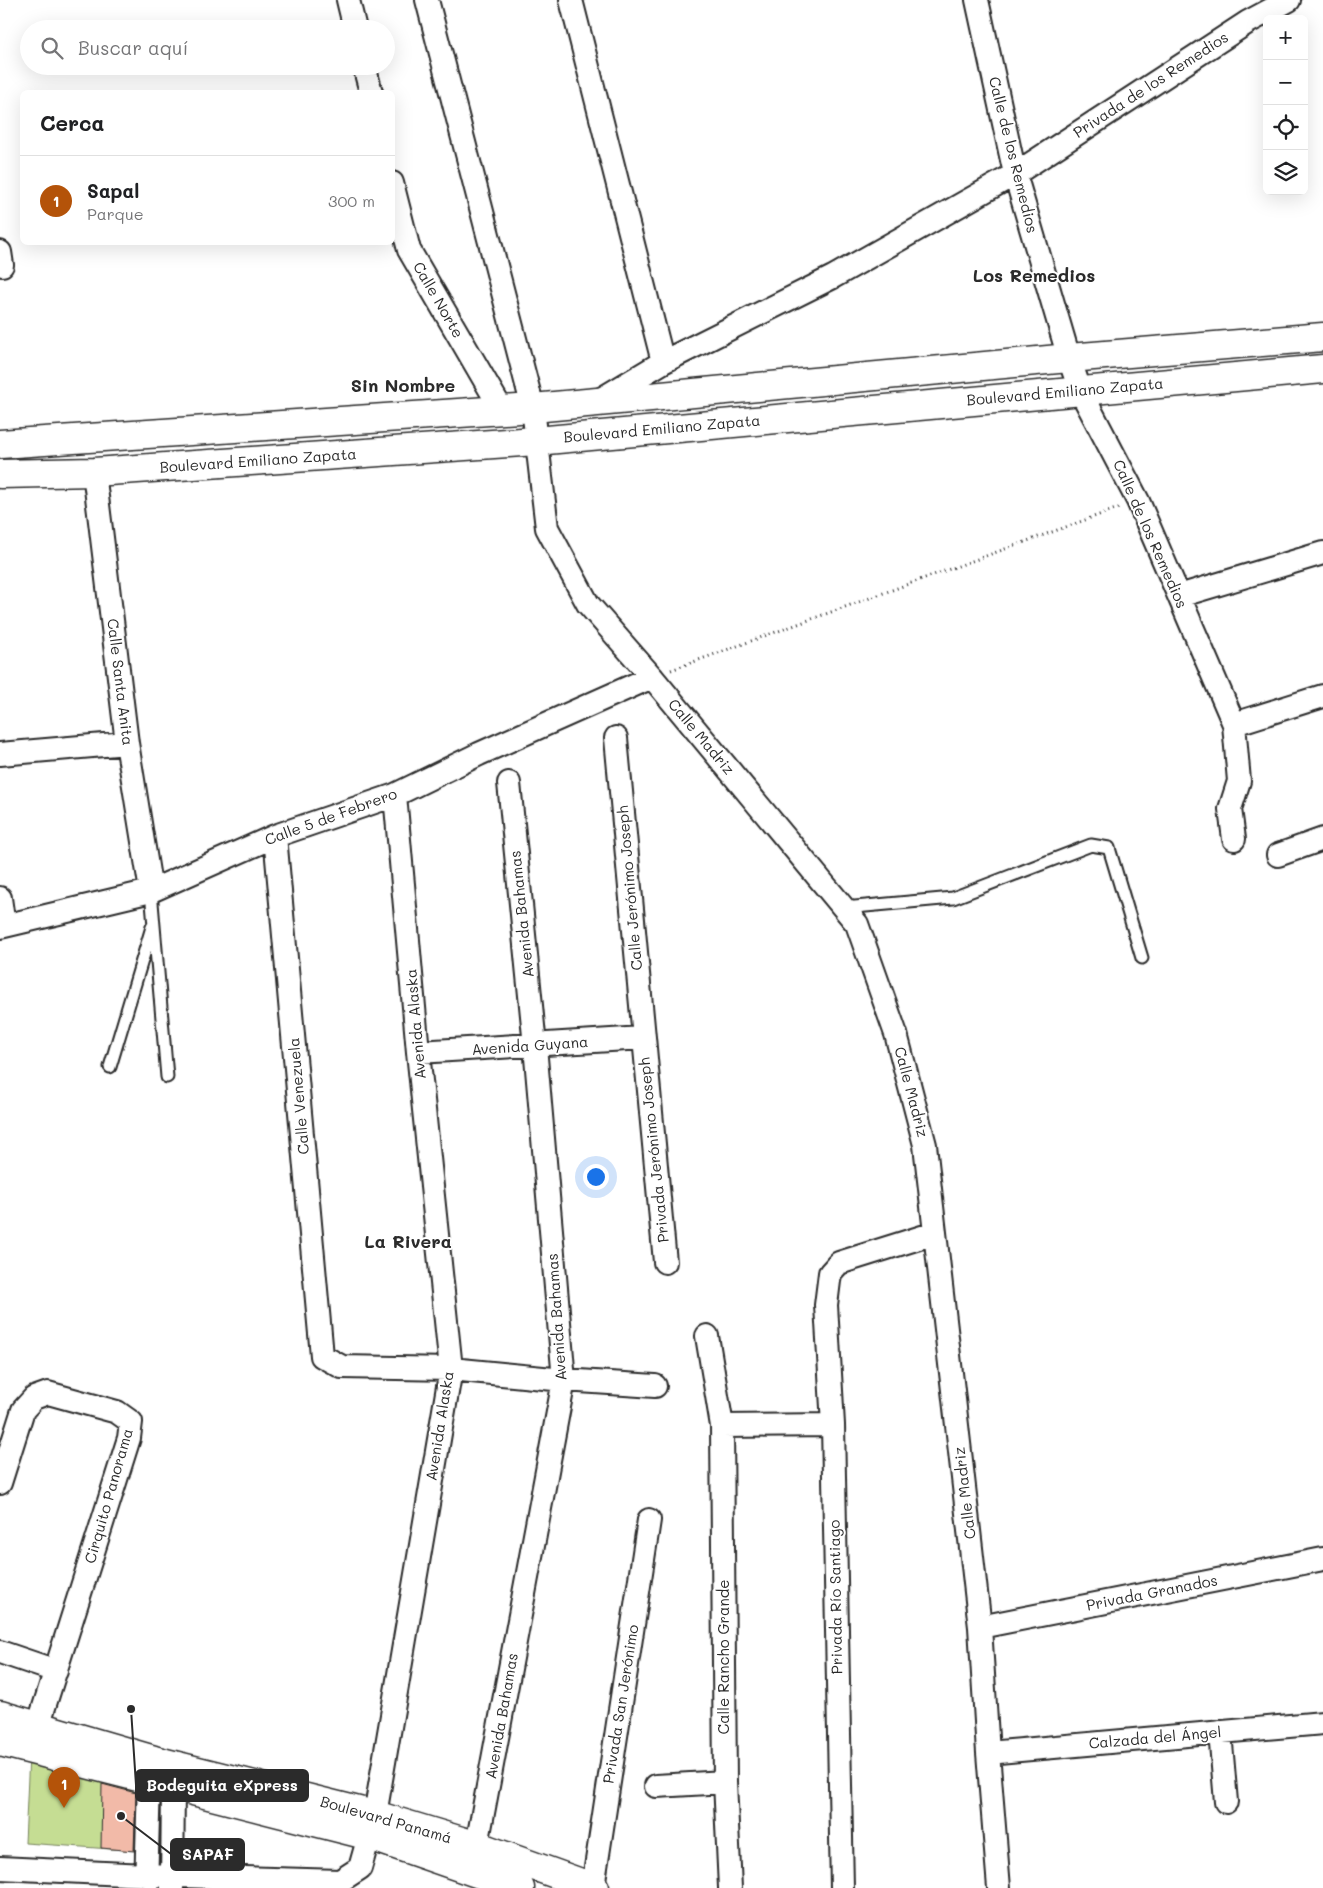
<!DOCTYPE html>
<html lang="es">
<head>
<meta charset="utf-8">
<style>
	:root { --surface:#fff; --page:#f2f2f2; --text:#202124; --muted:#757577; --line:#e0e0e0; --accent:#b45309 }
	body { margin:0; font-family:Mali,sans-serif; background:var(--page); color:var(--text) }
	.controls { position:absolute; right:15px; top:15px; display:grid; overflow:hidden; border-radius:8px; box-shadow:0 5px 20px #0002 }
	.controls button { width:45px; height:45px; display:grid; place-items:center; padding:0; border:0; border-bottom:1px solid var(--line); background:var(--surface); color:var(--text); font:25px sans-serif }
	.you { position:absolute; left:595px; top:1176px; width:18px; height:18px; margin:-12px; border:4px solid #fff; border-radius:50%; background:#1a73e8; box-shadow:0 0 0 8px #1a73e833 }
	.badge { display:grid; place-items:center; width:32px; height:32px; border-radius:50%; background:var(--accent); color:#fff; font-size:16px; font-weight:700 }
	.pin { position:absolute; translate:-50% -41px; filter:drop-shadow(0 1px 2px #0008) }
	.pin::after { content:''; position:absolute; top:26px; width:18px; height:15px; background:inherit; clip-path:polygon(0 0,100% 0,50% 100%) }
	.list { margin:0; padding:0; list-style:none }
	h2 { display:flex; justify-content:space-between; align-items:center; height:65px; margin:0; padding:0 20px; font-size:21px }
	h2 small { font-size:16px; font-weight:400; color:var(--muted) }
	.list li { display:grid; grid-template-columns:32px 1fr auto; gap:15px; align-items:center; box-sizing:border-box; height:90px; padding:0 20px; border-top:1px solid var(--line) }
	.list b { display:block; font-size:19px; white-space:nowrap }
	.list p { margin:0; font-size:16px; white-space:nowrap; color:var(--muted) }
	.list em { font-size:16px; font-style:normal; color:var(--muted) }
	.icon { flex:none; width:28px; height:28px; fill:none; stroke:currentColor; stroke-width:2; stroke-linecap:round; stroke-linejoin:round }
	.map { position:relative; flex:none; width:1323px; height:1888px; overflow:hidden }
	.search { position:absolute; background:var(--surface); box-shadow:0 5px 20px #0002; left:20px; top:20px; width:375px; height:55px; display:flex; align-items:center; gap:12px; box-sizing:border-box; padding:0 18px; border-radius:28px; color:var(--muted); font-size:19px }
	.panel { position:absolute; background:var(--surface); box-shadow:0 5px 20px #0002; left:20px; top:90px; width:375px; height:155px; border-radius:8px }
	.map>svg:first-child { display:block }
	.green { fill:#c5dd93; stroke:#78845f }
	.building { fill:#f2baa8; stroke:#2b2b2b }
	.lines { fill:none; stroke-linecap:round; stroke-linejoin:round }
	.lane-casing { stroke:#2b2b2b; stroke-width:15 }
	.street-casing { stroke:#2b2b2b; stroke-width:26 }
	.secondary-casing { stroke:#2b2b2b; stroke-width:31 }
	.path { stroke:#2b2b2b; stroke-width:3; stroke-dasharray:1 4; stroke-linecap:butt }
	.lane { stroke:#fff; stroke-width:11 }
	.street { stroke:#fff; stroke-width:22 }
	.secondary { stroke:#fff; stroke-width:28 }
	.labels { text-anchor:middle; stroke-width:4; stroke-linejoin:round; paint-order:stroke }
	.street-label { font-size:15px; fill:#2b2b2b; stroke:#fff }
	.quarter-label { font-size:18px; font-weight:bold; fill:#2b2b2b; stroke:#fff }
	.leader { fill:none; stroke:#2b2b2b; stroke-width:2 }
	.callout-dot { fill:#2b2b2b; stroke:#fff; stroke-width:2 }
	.callout { fill:#2b2b2b; stroke:#2b2b2b; stroke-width:2 }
	.callout-label { font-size:16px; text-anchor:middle; font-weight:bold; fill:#fff }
</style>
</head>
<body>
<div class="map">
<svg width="1323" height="1888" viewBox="0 0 1323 1888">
	<rect width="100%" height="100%" fill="#fff"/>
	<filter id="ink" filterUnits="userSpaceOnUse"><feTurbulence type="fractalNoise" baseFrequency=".02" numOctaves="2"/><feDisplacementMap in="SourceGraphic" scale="10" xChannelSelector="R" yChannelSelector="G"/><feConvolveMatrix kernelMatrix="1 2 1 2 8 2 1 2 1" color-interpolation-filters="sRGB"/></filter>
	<g filter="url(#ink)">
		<path class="green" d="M29 1755 141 1785 139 1851 25 1843Z"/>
		<path class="building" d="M102 1784 136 1793 134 1851 101 1848Z"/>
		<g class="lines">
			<g class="lane-casing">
				<path id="lane" d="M151 891 167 1077
					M844 908 953 898 1091 845 1109 848 1142 958
					M110 1067 152 927"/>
			</g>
			<g class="street-casing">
				<path id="street" d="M348 0 355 29
					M427 0 533 408 547 528 588 604 652 677 857 924 896 1034 925 1145 980 1627 988 1753 999 1888
					M571 0 663 362
					M977 0 1015 174 1069 358 1080 390 1138 501 1234 724 1239 781 1230 809 1234 839
					M364 66 371 92
					M392 183 409 250 502 410
					M0 252 2 265
					M598 401 663 362 833 277 1015 174 1248 22 1289 0
					M94 472 127 743 151 891
					M1179 596 1323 553
					M1234 724 1323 696
					M616 738 665 1262
					M0 754 127 743
					M275 836 322 1356 342 1367 451 1369 564 1380 655 1386
					M1278 855 1323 839
					M0 898 4 926
					M0 927 151 891 275 836 395 795 479 754 652 677
					M418 1052 643 1038
					M707 1336 722 1426 725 1782 730 1888
					M722 1426 833 1425
					M0 1483 23 1410 34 1398 48 1393 117 1412 131 1422 129 1438 33 1742
					M980 1627 1323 1559
					M0 1652 56 1671
					M1220 1732 1226 1802
					M988 1753 1323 1723
					M656 1786 725 1782
					M474 1861 564 1380 535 1046 509 783
					M0 1868 146 1875 340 1881 360 1868 375 1815 451 1369 418 1052 395 795
					M593 1887 649 1520
					M146 1888 149 1780 153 1765
					M172 1888 173 1787 176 1769
					M842 1888 833 1425 826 1305 830 1273 839 1263 935 1233"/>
			</g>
			<g class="secondary-casing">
				<path id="secondary" d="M0 444 533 408 1069 358 1323 337
					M0 474 94 472 536 441 1323 369
					M0 1715 154 1760 375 1815 478 1846 595 1888
					M0 1742 370 1836 520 1888"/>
			</g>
			<path class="path" d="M671 670 1121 507"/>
			<use href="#lane" class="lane"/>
			<use href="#street" class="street"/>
			<use href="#secondary" class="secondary"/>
		</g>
	</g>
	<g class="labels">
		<g class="street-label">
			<text transform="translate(1151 85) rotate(-33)" y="5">Privada de los Remedios</text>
			<text transform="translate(1013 155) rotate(76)" y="5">Calle de los Remedios</text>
			<text transform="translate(438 300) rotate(60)" y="5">Calle Norte</text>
			<text transform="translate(1065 392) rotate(-5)" y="5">Boulevard Emiliano Zapata</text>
			<text transform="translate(662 429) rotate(-5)" y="5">Boulevard Emiliano Zapata</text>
			<text transform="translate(258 461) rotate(-4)" y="5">Boulevard Emiliano Zapata</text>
			<text transform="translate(1150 534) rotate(66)" y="5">Calle de los Remedios</text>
			<text transform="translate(120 682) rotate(83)" y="5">Calle Santa Anita</text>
			<text transform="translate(701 737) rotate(50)" y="5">Calle Madriz</text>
			<text transform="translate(331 817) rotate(-20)" y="5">Calle 5 de Febrero</text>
			<text transform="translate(630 888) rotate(-95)" y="5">Calle Jerónimo Joseph</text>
			<text transform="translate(522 914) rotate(-96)" y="5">Avenida Bahamas</text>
			<text transform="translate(416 1024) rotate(-95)" y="5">Avenida Alaska</text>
			<text transform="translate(530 1046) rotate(-4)" y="5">Avenida Guyana</text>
			<text transform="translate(911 1092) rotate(75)" y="5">Calle Madriz</text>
			<text transform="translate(299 1096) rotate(-95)" y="5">Calle Venezuela</text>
			<text transform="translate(654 1150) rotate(-96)" y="5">Privada Jerónimo Joseph</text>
			<text transform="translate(557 1317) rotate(-94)" y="5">Avenida Bahamas</text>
			<text transform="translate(440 1426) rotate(-81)" y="5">Avenida Alaska</text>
			<text transform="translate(965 1493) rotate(-97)" y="5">Calle Madriz</text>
			<text transform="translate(109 1496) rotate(-74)" y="5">Cirquito Panorama</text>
			<text transform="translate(1152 1593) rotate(-11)" y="5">Privada Granados</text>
			<text transform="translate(836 1597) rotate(-91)" y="5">Privada Río Santiago</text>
			<text transform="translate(724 1657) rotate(-90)" y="5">Calle Rancho Grande</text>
			<text transform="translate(621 1704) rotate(-81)" y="5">Privada San Jerónimo</text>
			<text transform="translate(502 1716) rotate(-80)" y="5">Avenida Bahamas</text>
			<text transform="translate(1155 1738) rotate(-5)" y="5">Calzada del Ángel</text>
			<text transform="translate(386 1820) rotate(16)" y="5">Boulevard Panamá</text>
		</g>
		<g class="quarter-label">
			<text x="1034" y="282">Los Remedios</text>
			<text x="403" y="392">Sin Nombre</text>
			<text x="408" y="1248">La Rivera</text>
		</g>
	</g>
	<path class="leader" d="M131 1709L136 1785M121 1816L171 1854"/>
	<g class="callout-dot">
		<circle cx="131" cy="1709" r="5"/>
		<circle cx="121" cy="1816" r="5"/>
	</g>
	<g class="callout">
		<rect x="136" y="1770" width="172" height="31" rx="5"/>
		<rect x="171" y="1839" width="73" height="31" rx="5"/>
	</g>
	<g class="callout-label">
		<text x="222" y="1791">Bodeguita eXpress</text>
		<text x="208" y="1860">SAPAF</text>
	</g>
</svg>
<div class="controls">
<button>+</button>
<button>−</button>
<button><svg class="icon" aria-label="locate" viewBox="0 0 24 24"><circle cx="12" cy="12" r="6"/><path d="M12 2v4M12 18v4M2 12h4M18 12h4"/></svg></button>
<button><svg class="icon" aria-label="layers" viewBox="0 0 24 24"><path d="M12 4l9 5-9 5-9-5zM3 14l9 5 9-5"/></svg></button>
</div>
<div class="you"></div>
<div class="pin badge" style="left:64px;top:1808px">1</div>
<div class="search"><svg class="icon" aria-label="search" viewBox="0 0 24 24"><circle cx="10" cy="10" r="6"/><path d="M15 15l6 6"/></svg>Buscar aquí</div>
<section class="panel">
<h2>Cerca<small></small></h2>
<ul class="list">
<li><span class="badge">1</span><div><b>Sapal</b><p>Parque</p></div><em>300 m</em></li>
</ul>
</section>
</div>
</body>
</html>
